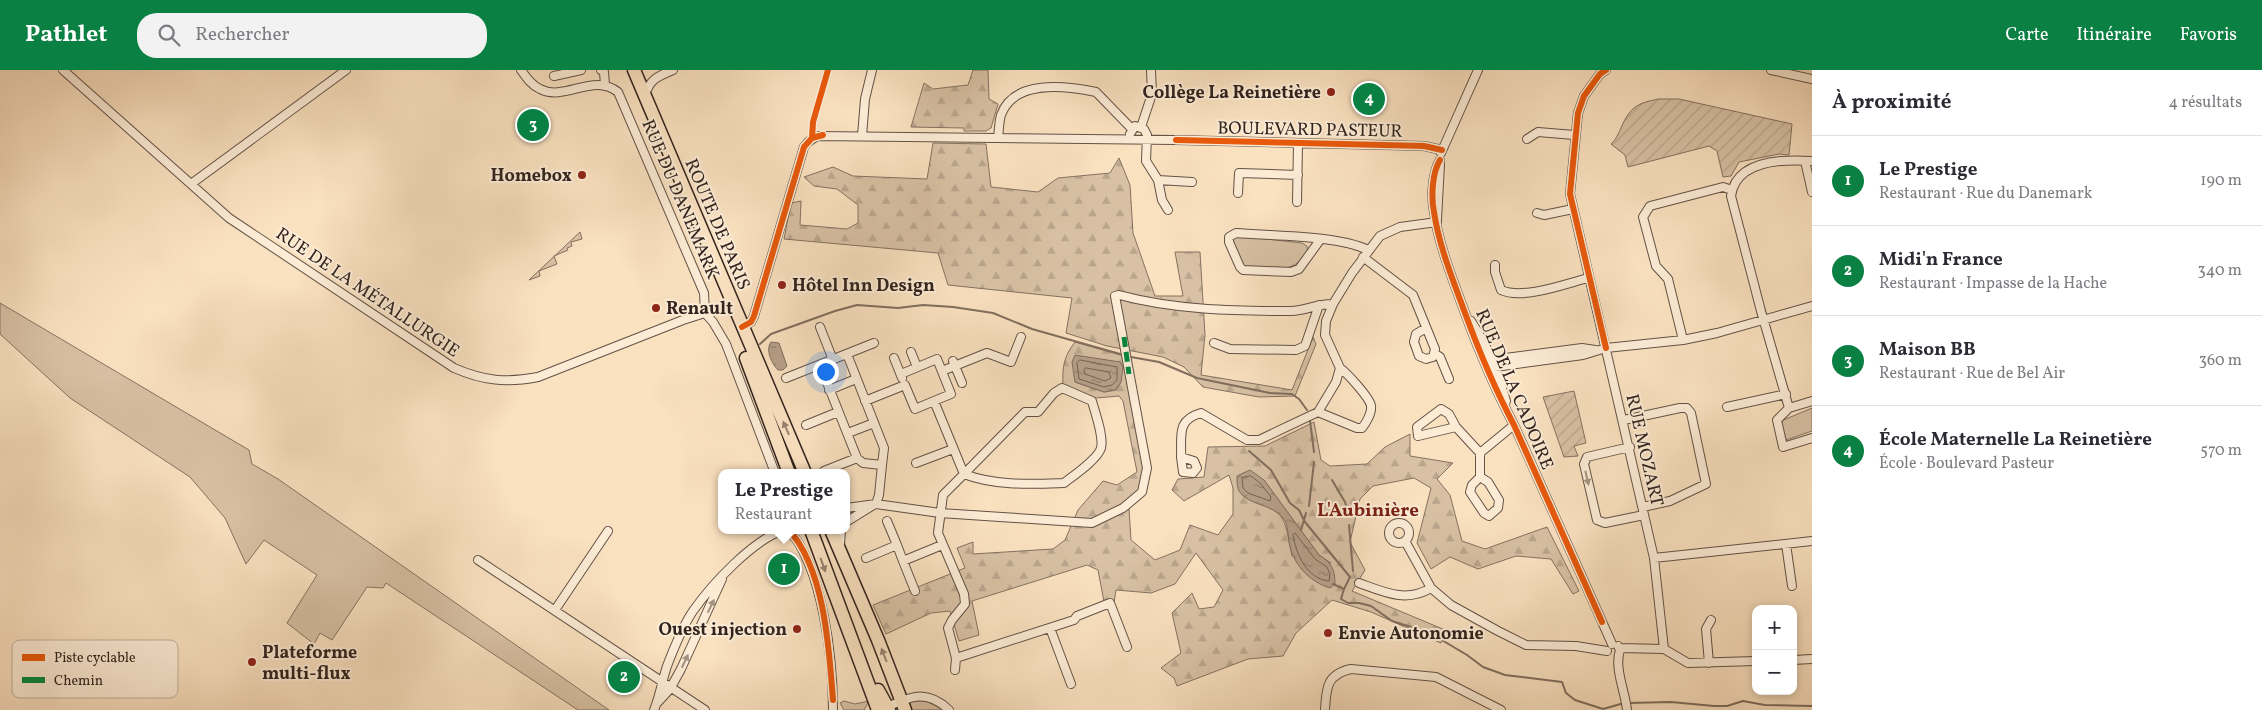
<!DOCTYPE html>
<html lang="fr">
<head>
<meta charset="utf-8">
<style>
	:root { --surface:#fff; --page:#f2f2f3; --text:#2b2b33; --muted:#7c7c81; --line:#e1e1e2; --accent:#0b8043 }
	body { margin:0; font-family:Vollkorn,serif; background:var(--page); color:var(--text) }
	.controls { position:absolute; right:15px; bottom:15px; display:grid; overflow:hidden; border-radius:10px; box-shadow:0 2px 8px #0003 }
	.controls button { width:45px; height:45px; display:grid; place-items:center; padding:0; border:0; border-bottom:1px solid var(--line); background:var(--surface); color:var(--text); font:25px sans-serif }
	.you { position:absolute; left:825px; top:301px; width:18px; height:18px; margin:-12px; border:4px solid #fff; border-radius:50%; background:#1a73e8; box-shadow:0 0 0 8px #1a73e833 }
	.badge { display:grid; place-items:center; width:32px; height:32px; border-radius:50%; background:var(--accent); color:#fff; font-size:16px; font-weight:700 }
	.pin { position:absolute; translate:-50% -50%; border:2px solid #fff; box-shadow:0 1px 5px #0006 }
	.popup { position:absolute; left:718px; top:399px; width:132px; height:65px; box-sizing:border-box; display:grid; place-content:center; border-radius:10px; background:var(--surface); filter:drop-shadow(0 1px 4px #0005); font-size:16px; white-space:nowrap; color:var(--muted) }
	.popup b { font-size:19px; color:var(--text) }
	.popup::after { content:''; position:absolute; left:50%; top:100%; margin-left:-10px; border:10px solid transparent; border-top-color:var(--surface) }
	.list { margin:0; padding:0; list-style:none }
	h2 { display:flex; justify-content:space-between; align-items:center; height:65px; margin:0; padding:0 20px; font-size:21px }
	h2 small { font-size:16px; font-weight:400; color:var(--muted) }
	.list li { display:grid; grid-template-columns:32px 1fr auto; gap:15px; align-items:center; box-sizing:border-box; height:90px; padding:0 20px; border-top:1px solid var(--line) }
	.list b { display:block; font-size:19px; white-space:nowrap }
	.list p { margin:0; font-size:16px; white-space:nowrap; color:var(--muted) }
	.list em { font-size:16px; font-style:normal; color:var(--muted) }
	.icon { flex:none; width:28px; height:28px; fill:none; stroke:currentColor; stroke-width:2; stroke-linecap:round; stroke-linejoin:round }
	.map { position:relative; flex:none; width:1812px; height:640px; overflow:hidden }
	header { display:flex; align-items:center; gap:30px; box-sizing:border-box; height:70px; padding:0 25px; background:var(--accent); color:#fff }
	header strong { font-size:24px }
	nav { display:flex; gap:28px; margin-inline-start:auto; font-size:18px }
	.search { width:350px; height:45px; background:var(--page); display:flex; align-items:center; gap:12px; box-sizing:border-box; padding:0 18px; border-radius:20px; color:var(--muted); font-size:19px }
	main { display:flex }
	aside { flex:1; background:var(--surface) }
	.map>svg:first-child { display:block }
	.green { fill:#d8c1a4; stroke:#847261 }
	.forest { fill:url(#forest-firs); stroke:#847261; fill-rule:evenodd }
	.garden { fill:url(#garden-furrows); stroke:#847261 }
	.water { fill:url(#water-ripples); stroke:#816e5e }
	.lines { fill:none; stroke-linecap:round; stroke-linejoin:round }
	.shore { stroke:#746254; stroke-width:1 }
	.stream { stroke:#816e5e; stroke-width:2 }
	.street-casing { stroke:#635246; stroke-width:10 }
	.primary-casing { stroke:#31231e; stroke-width:15 }
	.street { stroke:#fcecd6; stroke-width:8 }
	.primary { stroke:#fae1c0; stroke-width:12 }
	.quiet { stroke:#00873e; stroke-width:5; stroke-dasharray:10 5; stroke-linecap:butt }
	.cycleway-casing { stroke:#fcecd6; stroke-width:9 }
	.cycleway { stroke:#e8590c; stroke-width:6 }
	.oneway { fill:#96826f }
	.oneway2 { fill:#a19283 }
	.poi-dot { fill:#8f2418; stroke:#fcecd6; stroke-width:2 }
	.labels { text-anchor:middle; stroke-width:4; stroke-linejoin:round; paint-order:stroke }
	.poi-label { font-size:18px; font-weight:bold; fill:#31231e; stroke:#fcecd6; text-anchor:start }
	.street-label { font-size:18px; fill:#31231e; stroke:#fcecd6 }
	.neighbourhood-label { font-size:19px; font-weight:bold; fill:#7a1f14; stroke:#fcecd6 }
	.key { fill:#fcecd6; stroke:#bfb09f; stroke-width:1 }
	.key-label { font-size:14px; fill:#31231e }
</style>
</head>
<body>
<header>
<strong>Pathlet</strong>
<div class="search"><svg class="icon" aria-label="search" viewBox="0 0 24 24"><circle cx="10" cy="10" r="6"/><path d="M15 15l6 6"/></svg>Rechercher</div>
<nav><a>Carte</a><a>Itinéraire</a><a>Favoris</a></nav>
</header>
<main>
<div class="map">
<svg width="1812" height="640" viewBox="0 0 1812 640">
	<defs>
		<pattern id="forest-firs" width="22" height="20" patternUnits="userSpaceOnUse" patternTransform="scale(1.25)"><rect width="22" height="20" fill="#d8c1a4"/><path d="M5 1l3.5 6h-7zM16 11l3.5 6h-7z" fill="#baa68d"/></pattern>
		<pattern id="garden-furrows" width="10" height="10" patternUnits="userSpaceOnUse" patternTransform="scale(1.25)"><rect width="10" height="10" fill="#d8c1a4"/><path d="M-1 1l2-2M0 10L10 0M9 11l2-2" fill="none" stroke="#baa68d"/></pattern>
		<pattern id="water-ripples" width="26" height="14" patternUnits="userSpaceOnUse" patternTransform="scale(1.25)"><rect width="26" height="14" fill="#b6a089"/><path d="M2 4q2-2 4 0t4 0M15 11q2-2 4 0t4 0" fill="none" stroke="#95826f"/></pattern>
	</defs>
	<rect width="100%" height="100%" fill="#fae1c0"/>
	<filter id="stains"><feTurbulence type="fractalNoise" baseFrequency=".004" numOctaves="4"/><feColorMatrix values="0 0 0 0 .2 0 0 0 0 .09 0 0 0 0 .02 0 0 0 .5 -.17"/></filter>
	<radialGradient id="worn" r=".72"><stop offset=".6" stop-color="#630" stop-opacity="0"/><stop offset="1" stop-color="#630" stop-opacity=".3"/></radialGradient>
	<path class="green" d="M580 162 582 169 571 172 572 176 567 178 568 180 554 186 557 194 539 201 540 206 529 210Z
		M1240 166 1302 173 1307 176 1308 183C1290 205 1275 198 1249 197L1243 195 1232 172 1234 168Z
		M0 233 249 380 252 394 278 409 609 640H578L386 513 383 518 367 517 332 570 320 563 314 574 287 553 317 505 264 470 246 494 225 448 190 407 70 328 0 264Z
		M1812 338V361L1786 370 1781 351Z
		M844 631 855 634 869 631 864 640H844L840 633Z
		M913 631H926L944 640H910V632Z"/>
	<path class="forest" d="M973 0H988L989 29 998 34 991 58 986 61H964V58L911 57 924 13 933 19 968 15Z
		M933 73 986 74 991 117 1038 122 1058 108 1110 103 1119 88 1130 115 1133 163 1155 226H1183L1175 182H1200L1205 265 1201 305 1292 320 1313 267 1316 274 1295 326 1259 327 1203 317 1184 297 1163 287 1107 276 1066 263 1072 228 948 215 938 183 784 169 791 133 801 131 800 155 847 159 858 153V135L837 119 814 116 804 107 833 97 853 106 927 109Z
		M1075 272 1124 286 1144 398 1140 421 1129 439 1131 470 1155 490 1180 480 1190 455 1218 465 1233 444V418L1229 405 1184 431 1172 420 1178 409 1204 407 1208 377 1265 376 1314 352 1321 390 1330 396 1367 394 1385 377 1410 364V386L1453 393 1437 409 1450 425 1462 471 1485 479 1547 457 1579 521 1573 524 1551 489 1516 486 1478 499 1450 487 1431 499 1417 473 1431 418 1414 408 1373 416 1360 429 1350 472 1365 500 1352 521 1445 560 1441 573 1371 542 1332 530 1296 563 1283 586 1248 589 1177 616 1174 608 1161 598 1181 583 1172 543 1192 523 1199 539 1214 537 1223 520 1196 483 1175 514 1151 523 1116 520 1114 533 1105 537 1098 500 1087 495 972 531 979 565 959 571 950 541 931 543 886 564 873 535 965 498 957 478 973 472V484L1053 479 1065 470 1078 440 1103 411 1117 415 1137 402 1123 331 1119 326 1096 328 1063 315C1062 297 1064 286 1075 272ZM1075 312H1121L1116 320 1104 322ZM1264 410 1319 485 1331 493 1292 486C1283 442 1287 444 1245 427Z"/>
	<path class="garden" d="M1659 29H1679L1792 54 1789 85 1779 84 1739 92 1731 106 1723 107 1717 81 1709 76 1628 97 1625 85 1611 74C1616 70 1618 64 1621 58 1630 37 1637 33 1659 29Z
		M1574 321 1586 373 1574 376 1578 386 1564 387 1543 327Z"/>
	<path class="water" d="M771 272 779 273 787 296 783 300H778C772 294 765 280 771 272Z
		M1075 285 1120 292 1123 297 1121 312 1115 320 1104 322 1075 312 1072 292Z
		M1250 400 1264 410 1319 485C1331 493 1335 498 1335 514L1330 518C1308 511 1293 494 1289 472 1288 465 1288 455 1284 449 1272 433 1248 436 1239 421 1237 418 1237 411 1237 406Z"/>
	<g class="lines">
		<path class="shore" d="M1080 290 1117 297V310L1112 315 1104 317 1079 309 1077 293Z
			M1086 298 1109 302 1111 308 1105 311 1085 304 1084 300Z
			M1251 406 1260 413 1271 427 1270 431 1248 423 1243 418 1242 408Z
			M1295 463 1315 489 1327 497 1330 504 1329 511C1307 509 1296 484 1293 465Z"/>
		<path class="stream" d="M760 274 771 264 835 241 857 235 898 238 923 235 953 237 993 243 1032 259 1120 284
			M1131 287 1159 292 1197 308 1270 323 1292 324 1299 329 1307 340
			M1310 351 1314 382
			M1249 381 1271 400 1290 433 1299 440 1305 452 1350 507 1344 519
			M1332 410 1345 432 1349 446
			M1309 436 1314 392
			M1349 455 1353 501
			M1301 460 1306 443
			M1333 514 1344 519 1341 529 1348 533H1359L1371 536 1392 551 1430 563 1467 585 1483 597 1505 605 1562 612 1566 623 1575 630 1603 639 1624 633
			M1628 633 1671 632 1714 636H1727L1743 631 1765 635 1812 636"/>
		<g class="street-casing">
			<path id="street" d="M63 0 229 148 454 298C484 311 506 313 538 307L683 250 705 243
				M521 0C526 7 531 15 540 19 565 32 593 2 618 22L704 223 705 243 713 252 726 274 775 403
				M601 0 604 2 605 15
				M1606 0 1600 4 1584 26 1578 43 1570 124 1654 488
				M1771 0 1812 9
				M554 6 581 0
				M645 25C650 9 658 6 673 0
				M1141 57 1152 24 1151 0
				M1130 64 1135 56 1144 59 1147 65 1146 91 1158 110 1192 112
				M862 66 865 29 872 0
				M998 68C999 60 999 52 1001 45 1014 9 1067 16 1096 22L1132 59
				M1527 69 1538 62 1574 65
				M1441 83 1478 0
				M1440 90C1432 103 1431 127 1434 142 1439 176 1453 210 1465 243 1479 281 1495 319 1514 355L1612 574
				M1805 91 1812 122
				M1158 110 1162 130 1168 140
				M191 114 346 0
				M1238 123 1239 103 1298 105
				M1297 132 1298 74
				M1537 143 1544 145 1573 139
				M1437 150 1440 94
				M1320 170 1299 199 1291 202 1243 200 1240 197 1229 172V167L1236 163C1271 166 1338 165 1368 180
				M1363 187 1413 225 1435 279 1433 287 1426 289 1419 286 1414 272 1416 264 1426 258
				M1495 195V202L1501 220C1523 230 1565 214 1588 208
				M1471 251C1488 276 1497 301 1506 331
				M742 257 751 252 754 246 804 77 808 72 817 66 1176 70 1424 76 1442 80
				M820 257 833 290
				M1683 270 1668 209 1656 196 1643 147 1650 136 1723 117 1732 120
				M1214 273 1230 279 1296 280 1305 276 1319 235
				M911 282 917 297
				M1434 283 1440 287 1449 309
				M847 284 884 378 882 395
				M894 288 902 308
				M1490 290 1582 278 1595 280
				M953 291 962 313
				M820 295 857 388 863 393 882 395 879 425 876 434
				M1488 298 1583 285 1606 278 1683 270 1717 263 1812 236
				M942 301 987 283 1011 292 1021 267
				M901 304 937 289 951 324 934 331
				M786 308 874 273
				M829 320 856 309
				M865 331 905 315 915 339 934 331 964 404C995 416 1031 414 1064 413 1073 406 1098 389 1101 378 1104 366 1095 343 1092 331L1062 318 1054 323 1038 342H1025L964 404 943 425 938 463 964 524 965 534 952 550 948 558 956 588 955 600
				M1812 331 1789 338 1777 350 1783 377 1812 368
				M1727 337 1786 324
				M1789 338 1761 241 1731 126C1736 90 1783 89 1812 91
				M1318 342 1357 358H1362C1366 353 1372 343 1371 336 1370 328 1347 303 1340 298
				M1624 350 1680 338H1687L1691 343 1706 414 1670 431 1643 437
				M806 355 838 342
				M1456 357 1418 366 1417 357 1441 339 1449 344 1456 357 1480 383 1514 355
				M848 363 874 353
				M1630 377 1587 387 1584 394 1597 450 1605 453 1644 445
				M1480 383V407L1472 415 1470 422 1484 443 1489 446 1498 438 1499 430 1488 412 1480 407
				M1181 387 1183 402 1193 403 1197 398 1194 391 1181 387C1182 366 1176 350 1201 343L1247 370H1259L1318 342 1336 312 1340 298 1325 265 1326 251 1333 234 1352 203 1380 166 1400 157 1437 152
				M916 393 953 379
				M824 401 857 388
				M846 438 876 434 940 443 1092 453 1123 438 1142 422 1147 398 1115 226 1119 225C1175 240 1233 241 1291 241 1306 241 1318 233 1333 234
				M887 451 897 475
				M846 452 875 434
				M1389 463a10 10 0 1 1 20 0a10 10 0 1 1-20 0Z
				M789 460C823 498 833 590 833 640
				M1405 471 1431 518 1451 535 1498 561 1526 575 1576 576 1607 581
				M1786 474 1792 516
				M840 475 841 460
				M866 488 897 475 903 491 942 475
				M478 490 705 640
				M903 491 915 521
				M1359 513C1384 522 1406 533 1431 518
				M555 540 608 461
				M1050 558 1071 614
				M1618 576 1620 580C1614 598 1625 621 1627 640
				M1620 578 1664 579 1654 488 1812 471
				M1664 579 1688 593 1756 591
				M956 588 1074 550 1077 546 1110 533 1127 577
				M1793 590 1812 589
				M1709 593 1706 559 1711 550
				M657 633 670 619 681 599 722 509
				M885 638C910 626 927 619 949 640
				M654 640C660 626 662 611 667 596 674 578 682 557 693 541 712 514 752 471 783 460
				M1325 640C1326 618 1327 604 1351 599L1436 607 1501 640"/>
		</g>
		<g class="primary-casing">
			<path id="primary" d="M634 0 805 403
				M746 288 789 403
				M811 460 878 640
				M831 460 878 570 905 640
				M878 620 889 640"/>
		</g>
		<use href="#street" class="street"/>
		<use href="#primary" class="primary"/>
		<path class="quiet" d="M1124 267 1129 304"/>
		<g class="cycleway-casing">
			<path id="cycleway" d="M1606 0 1600 4 1584 26 1578 43 1570 124 1606 278
				M812 68 813 52 828 0
				M1176 70 1424 76 1442 80
				M1440 90C1432 103 1431 127 1434 142 1439 176 1453 210 1465 243 1479 281 1495 319 1514 355L1602 552
				M742 257 751 252 754 246 804 77 812 68 823 65
				M789 460C825 500 829 579 833 630"/>
		</g>
		<use href="#cycleway" class="cycleway"/>
	</g>
	<defs><path id="oneway-solid" d="M-6-.8H1V-3.2L6.5 0L1 3.2V.8H-6Z" transform="scale(1.25)"/></defs>
	<g class="oneway">
		<use href="#oneway-solid" transform="translate(786 358) rotate(-114)"/>
		<use href="#oneway-solid" transform="translate(823 495) rotate(70)"/>
		<use href="#oneway-solid" transform="translate(884 585) rotate(-111)"/>
	</g>
	<g class="oneway2">
		<use href="#oneway-solid" transform="translate(1587 408) rotate(77)"/>
		<use href="#oneway-solid" transform="translate(711 536) rotate(-64)"/>
		<use href="#oneway-solid" transform="translate(685 591) rotate(-65)"/>
	</g>
	<g class="poi-dot">
		<circle cx="1331" cy="22" r="5"/>
		<circle cx="582" cy="105" r="5"/>
		<circle cx="782" cy="215" r="5"/>
		<circle cx="656" cy="238" r="5"/>
		<circle cx="797" cy="559" r="5"/>
		<circle cx="1328" cy="563" r="5"/>
		<circle cx="252" cy="592" r="5"/>
	</g>
	<g class="labels">
		<g class="poi-label">
			<text x="1321" y="28" text-anchor="end">Collège La Reinetière</text>
			<text x="572" y="111" text-anchor="end">Homebox</text>
			<text x="792" y="221">Hôtel Inn Design</text>
			<text x="666" y="244">Renault</text>
			<text x="787" y="565" text-anchor="end">Ouest injection</text>
			<text x="1338" y="569">Envie Autonomie</text>
			<text x="262" y="588">Plateforme<tspan x="262" dy="21">multi-flux</tspan></text>
		</g>
		<g class="street-label">
			<text transform="translate(1310 59) rotate(1)" y="6">BOULEVARD PASTEUR</text>
			<text transform="translate(681 129) rotate(67)" y="6">RUE DU DANEMARK</text>
			<text transform="translate(718 154) rotate(67)" y="6">ROUTE DE PARIS</text>
			<text transform="translate(368 222) rotate(34)" y="6">RUE DE LA MÉTALLURGIE</text>
			<text transform="translate(1515 319) rotate(67)" y="6">RUE DE LA CADOIRE</text>
			<text transform="translate(1645 380) rotate(77)" y="6">RUE MOZART</text>
		</g>
		<g class="neighbourhood-label">
			<text x="1368" y="446">L'Aubinière</text>
		</g>
	</g>
	<rect x="12" y="570" width="166" height="58" rx="8" class="key"/>
	<rect x="22" y="584" width="23" height="7" fill="#e8590c"/>
	<rect x="22" y="607" width="23" height="6" fill="#00873e"/>
	<g class="key-label">
		<text x="54" y="592">Piste cyclable</text>
		<text x="54" y="615">Chemin</text>
	</g>
	<rect width="100%" height="100%" filter="url(#stains)"/>
	<rect width="100%" height="100%" fill="url(#worn)"/>
</svg>
<div class="controls">
<button>+</button>
<button>−</button>
</div>
<div class="you"></div>
<div class="pin badge" style="left:784px;top:499px">1</div>
<div class="popup"><b>Le Prestige</b>Restaurant</div>
<div class="pin badge" style="left:624px;top:607px">2</div>
<div class="pin badge" style="left:533px;top:55px">3</div>
<div class="pin badge" style="left:1369px;top:29px">4</div>
</div>
<aside>
<h2>À proximité<small>4 résultats</small></h2>
<ul class="list">
<li><span class="badge">1</span><div><b>Le Prestige</b><p>Restaurant · Rue du Danemark</p></div><em>190 m</em></li>
<li><span class="badge">2</span><div><b>Midi'n France</b><p>Restaurant · Impasse de la Hache</p></div><em>340 m</em></li>
<li><span class="badge">3</span><div><b>Maison BB</b><p>Restaurant · Rue de Bel Air</p></div><em>360 m</em></li>
<li><span class="badge">4</span><div><b>École Maternelle La Reinetière</b><p>École · Boulevard Pasteur</p></div><em>570 m</em></li>
</ul>
</aside>
</main>
</body>
</html>
